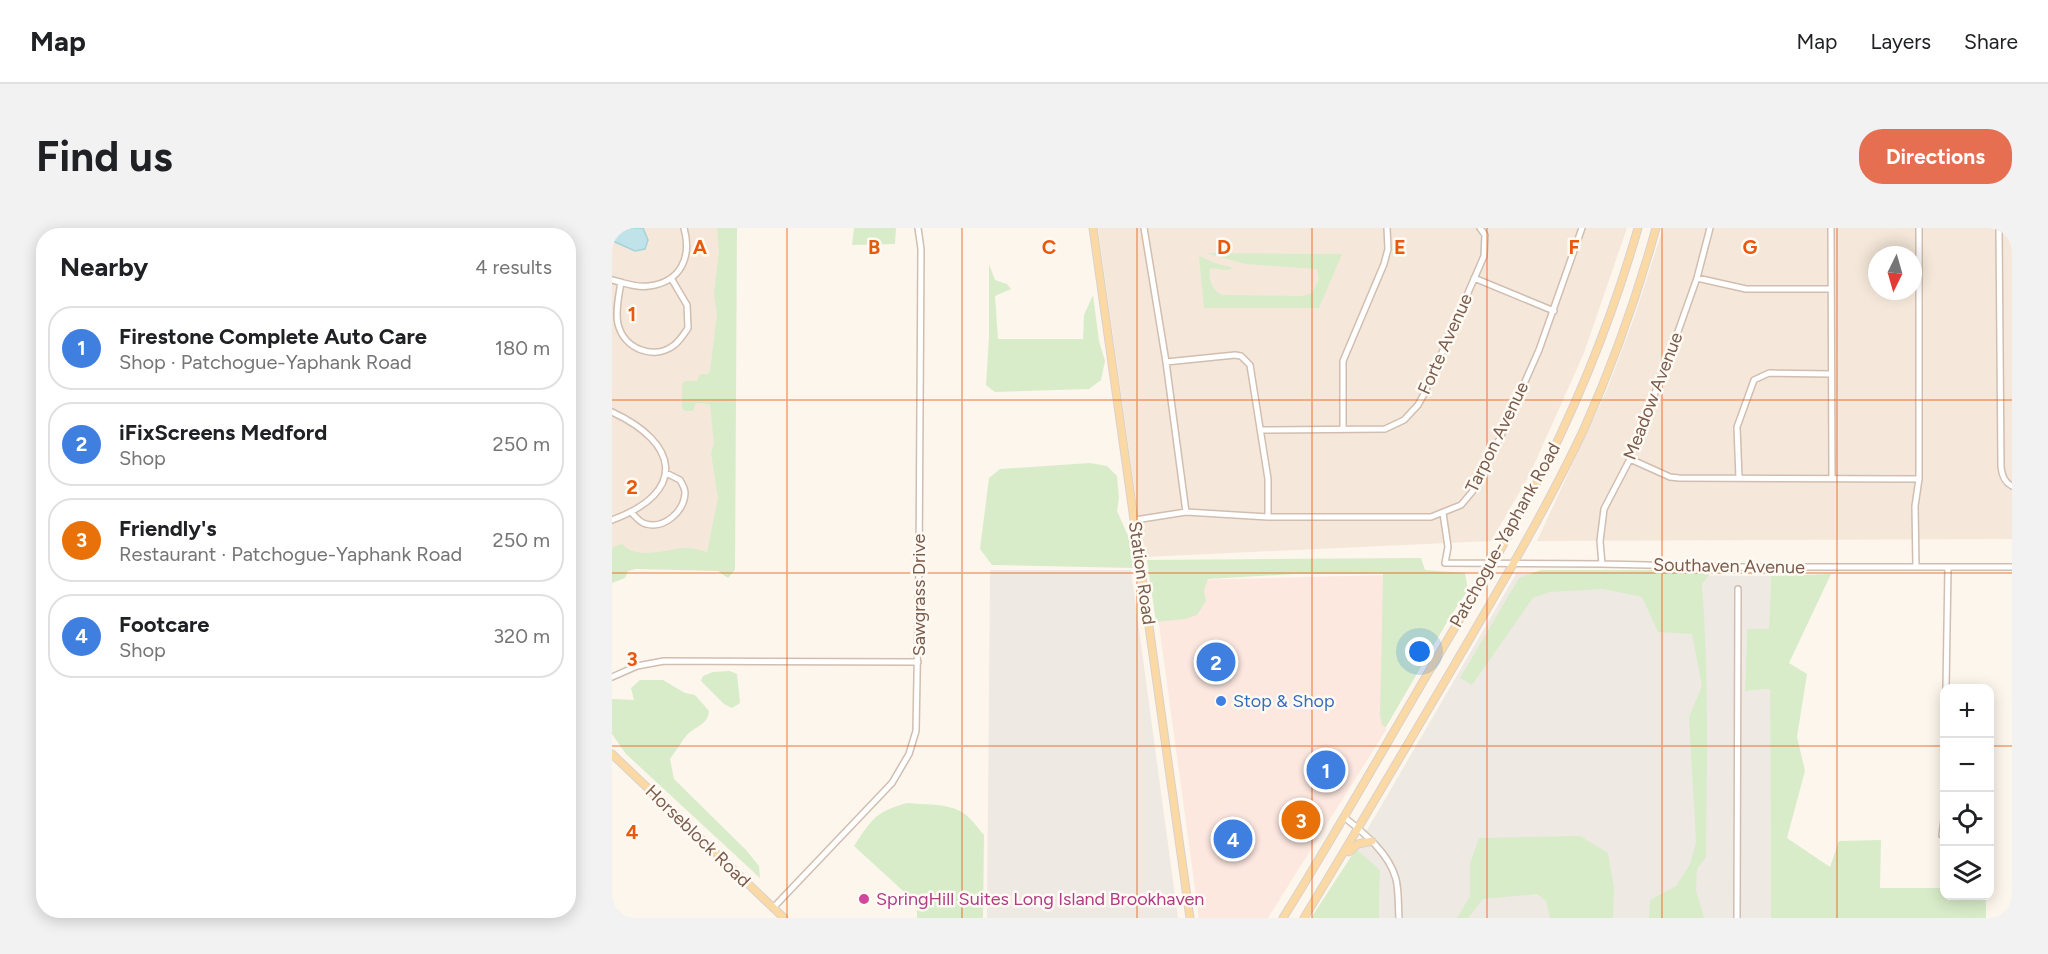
<!DOCTYPE html>
<html lang="en">
<head>
<meta charset="utf-8">
<style>
	:root { --surface:#fff; --page:#f2f2f2; --text:#202124; --muted:#757577; --line:#e0e0e0; --accent:#e76f51 }
	body { margin:0; font-family:Figtree,sans-serif; background:var(--page); color:var(--text) }
	.controls { position:absolute; right:18px; bottom:18px; display:grid; overflow:hidden; border-radius:12px; box-shadow:0 3px 15px #0003 }
	.controls button { width:54px; height:54px; display:grid; place-items:center; padding:0; border:0; border-bottom:2px solid var(--line); background:var(--surface); color:var(--text); font:30px sans-serif }
	.compass { position:absolute; left:1256px; top:18px; width:54px; height:54px; border-radius:50%; background:var(--surface); box-shadow:0 3px 15px #0003; rotate:185deg }
	.you { position:absolute; left:808px; top:424px; width:21px; height:21px; margin:-15px; border:4px solid #fff; border-radius:50%; background:#1a73e8; box-shadow:0 0 0 9px #1a73e833 }
	.badge { display:grid; place-items:center; width:39px; height:39px; border-radius:50%; background:var(--accent); color:#fff; font-size:20px; font-weight:700 }
	.pin { position:absolute; translate:-50% -50%; border:3px solid #fff; box-shadow:0 2px 6px #0006 }
	.list { margin:0; padding:0; list-style:none }
	h2 { display:flex; justify-content:space-between; align-items:center; height:78px; margin:0; padding:0 24px; font-size:26px }
	h2 small { font-size:20px; font-weight:400; color:var(--muted) }
	.list li { display:grid; grid-template-columns:39px 1fr auto; gap:18px; align-items:center; box-sizing:border-box; height:84px; margin:0 12px 12px; padding:0 12px; border:2px solid var(--line); border-radius:24px }
	.list b { display:block; font-size:22px; white-space:nowrap }
	.list p { margin:0; font-size:20px; white-space:nowrap; color:var(--muted) }
	.list em { font-size:20px; font-style:normal; color:var(--muted) }
	.icon { flex:none; width:33px; height:33px; fill:none; stroke:currentColor; stroke-width:2; stroke-linecap:round; stroke-linejoin:round }
	.map { position:relative; flex:none; width:1400px; height:690px; overflow:hidden; border-radius:24px }
	header { display:flex; align-items:center; gap:36px; box-sizing:border-box; height:84px; padding:0 30px; background:var(--surface); border-bottom:2px solid var(--line) }
	header strong { font-size:28px }
	nav { display:flex; gap:33px; margin-inline-start:auto; font-size:21px }
	.intro { display:flex; align-items:center; justify-content:space-between; box-sizing:border-box; height:144px; padding:0 36px }
	h1 { margin:0; font-size:42px }
	.button { padding:15px 27px; border-radius:24px; background:var(--accent); color:#fff; font-size:21px; font-weight:700 }
	main { display:flex; gap:36px; padding:0 36px }
	aside { flex:1; background:var(--surface); border-radius:24px; box-shadow:0 3px 15px #0003 }
	.map>svg:first-child { display:block }
	.residential { fill:#f5e8da; fill-rule:evenodd }
	.commercial { fill:#fde8e0 }
	.industrial { fill:#efe9e4 }
	.green { fill:#d8ecc9 }
	.water { fill:#bfe3e8; stroke:#a5d3da; stroke-width:1.5 }
	.lines { fill:none; stroke-linecap:round; stroke-linejoin:round }
	.minor-casing { stroke:#d1beb0; stroke-width:8 }
	.major-casing { stroke:#dad1cd; stroke-width:9 }
	.minor { stroke:#fff; stroke-width:5 }
	.major { stroke:#fbd9a5; stroke-width:7 }
	.grid { fill:none; stroke:#e8590c; stroke-width:1.5; stroke-opacity:0.55 }
	.shop-dot { fill:#3f7fe0; stroke:#fffaf3; stroke-width:2 }
	.hotel-dot { fill:#d1479c; stroke:#fffaf3; stroke-width:2 }
	.labels { text-anchor:middle; stroke-width:5; stroke-linejoin:round; paint-order:stroke }
	.street-label { font-size:18px; fill:#7a5c4d; stroke:#fffaf3 }
	.shop-label { font-size:18px; fill:#366cbe; stroke:#fffaf3; text-anchor:start }
	.hotel-label { font-size:18px; fill:#b23c85; stroke:#fffaf3; text-anchor:start }
	.grid-label { font-size:20px; text-anchor:middle; font-weight:bold; fill:#e8590c; stroke:#fffaf3; stroke-width:5; stroke-linejoin:round; paint-order:stroke }
</style>
</head>
<body>
<header>
<strong>Map</strong>
<nav><a>Map</a><a>Layers</a><a>Share</a></nav>
</header>
<div class="intro"><h1>Find us</h1><a class="button">Directions</a></div>
<main>
<aside>
<h2>Nearby<small>4 results</small></h2>
<ul class="list">
<li><span class="badge" style="background:#3f7fe0">1</span><div><b>Firestone Complete Auto Care</b><p>Shop · Patchogue-Yaphank Road</p></div><em>180 m</em></li>
<li><span class="badge" style="background:#3f7fe0">2</span><div><b>iFixScreens Medford</b><p>Shop</p></div><em>250 m</em></li>
<li><span class="badge" style="background:#e8710a">3</span><div><b>Friendly's</b><p>Restaurant · Patchogue-Yaphank Road</p></div><em>250 m</em></li>
<li><span class="badge" style="background:#3f7fe0">4</span><div><b>Footcare</b><p>Shop</p></div><em>320 m</em></li>
</ul>
</aside>
<div class="map">
<svg width="1400" height="690" viewBox="0 0 1400 690">
	<rect width="100%" height="100%" fill="#fdf6ec"/>
	<path class="residential" d="M0 0H112V335L0 337Z
		M486 0H1015L972 125 917 248 879 313 532 329Z
		M1051 0H1400V311L925 313 996 159 1023 87ZM1265 27H1301V63H1265Z"/>
	<path class="commercial" d="M774 347V502L656 690H587L541 353Z"/>
	<path class="industrial" d="M378 342H519L566 690H375Z
		M904 346 1159 348 1157 401H1135L1133 463 1158 461 1159 690H767L768 643 744 621Z"/>
	<path class="green" d="M105 0H125L123 342 116 350 106 343 24 341 16 343 13 350 0 355V321L3 318 10 316C25 332 52 322 71 320 79 319 87 322 95 324L106 270 99 225 102 216 98 176 84 175 81 183H73L70 180V156L73 153H85L88 146H96L98 143 105 86 102 66 107 22Z
		M242 0H284L283 16 240 17Z
		M594 25 730 26 707 80H592L587 28 603 35 621 40 616 42 598 40C596 51 600 62 610 67L691 68 700 65 707 51 705 41 633 36Z
		M377 36 383 52 395 56 399 61 383 68 386 111H471L472 87 481 67 487 113 493 133 489 152 477 161 383 164 374 157 377 109Z
		M478 235 495 238 505 248 507 270 505 283 517 310 522 340 380 337 368 321 377 250 388 241Z
		M809 330 813 342 853 345 856 362 838 389 774 499 770 497 768 488 771 346H684L596 351 592 363 594 373 585 387 573 391 544 394 535 332Z
		M929 342H1101L1090 356C1097 447 1095 538 1094 629L1085 641 1084 662 1092 690H1037L1038 672 1064 658 1078 636 1084 614 1077 489 1090 458 1080 406 1046 404 1030 369 991 361 938 364 921 370 860 457 848 450 907 350Z
		M1219 346 1177 435 1195 446 1185 509 1193 543 1175 610 1218 639 1227 613 1269 612 1268 660H1332V668H1374V690H1159L1158 461 1133 463 1135 401H1157L1159 348Z
		M118 443 125 446 128 475 120 480 112 476 89 453 91 448 101 444Z
		M28 452H51L73 465 83 467 97 483C96 497 83 498 75 507 69 514 64 523 58 531L62 551 134 622 147 638 148 650 14 526 0 506V471L22 472 19 460Z
		M295 575C312 577 333 575 348 583 358 588 365 599 372 607L371 690H305V681L301 672 242 618C260 591 263 584 295 575Z
		M968 608 996 625 1002 660 1001 690H938L934 673 925 666 871 671 856 690H845L858 668V636L867 610Z
		M744 621 768 642 767 690H699Z"/>
	<path class="water" d="M0 0H31L36 12 33 21 23 23 3 14 0 12Z"/>
	<g class="lines">
		<g class="minor-casing">
			<path id="minor" d="M532 0 554 134 574 284
				M1219 0 1220 250
				M1387 0 1389 239C1390 247 1392 254 1400 258
				M862 50 942 83
				M1085 50 1134 61H1219
				M0 52C12 55 25 60 37 58 69 54 80 29 72 0
				M9 54C7 67 3 84 6 96 12 121 41 132 61 118 67 114 72 106 76 100L75 77 59 50
				M554 134 623 127 629 128 638 137 656 251V289
				M0 184C67 215 76 264 0 292
				M731 201V133L772 36 776 21 775 0
				M649 202 773 201 792 192 806 177 812 166 872 28 873 7 868 0
				M1018 231 1058 249 1067 250 1307 251
				M1127 250 1125 199 1142 152 1157 145 1219 146
				M19 284C23 288 28 295 34 296 52 301 72 284 73 265 73 260 70 256 68 252L54 245
				M831 285 836 319 833 335 990 336 1125 339H1400
				M523 292 574 284 656 289H819L849 277 860 264 888 210 927 122 970 0
				M990 336 988 313 992 281 1018 231 1063 112 1085 50 1098 0
				M1304 338 1303 278 1307 251V0
				M0 449 25 438 52 433 306 434
				M1334 460 1336 339
				M732 589C752 605 777 625 784 651 787 664 786 677 787 690
				M1330 607 1332 592
				M161 680 280 555 297 526 304 503 307 340 309 21 306 0
				M1125 690 1126 361"/>
		</g>
		<g class="major-casing">
			<path id="major" d="M481 0 578 690
				M0 526 172 690
				M737 624 746 616 760 613
				M671 690C721 610 768 527 816 445 851 385 888 326 920 264 964 180 1000 91 1026 0
				M692 690C743 606 793 521 843 436 888 359 934 282 972 201 1001 136 1025 68 1044 0"/>
		</g>
		<use href="#minor" class="minor"/>
		<use href="#major" class="major"/>
	</g>
	<path class="grid" d="M175 0V690M350 0V690M525 0V690M700 0V690M875 0V690M1050 0V690M1225 0V690M0 172H1400M0 345H1400M0 518H1332M1378 518H1400"/>
	<circle class="shop-dot" cx="609" cy="473" r="6"/>
	<circle class="hotel-dot" cx="252" cy="671" r="6"/>
	<g class="labels">
		<g class="street-label">
			<text transform="translate(833 116) rotate(-66)" y="6">Forte Avenue</text>
			<text transform="translate(1041 168) rotate(-69)" y="6">Meadow Avenue</text>
			<text transform="translate(885 209) rotate(-64)" y="6">Tarpon Avenue</text>
			<text transform="translate(893 307) rotate(-61)" y="6">Patchogue-Yaphank Road</text>
			<text transform="translate(1117 338) rotate(1)" y="6">Southaven Avenue</text>
			<text transform="translate(530 345) rotate(82)" y="6">Station Road</text>
			<text transform="translate(307 367) rotate(-90)" y="6">Sawgrass Drive</text>
			<text transform="translate(86 608) rotate(44)" y="6">Horseblock Road</text>
		</g>
		<g class="shop-label">
			<text x="621" y="479">Stop &amp; Shop</text>
		</g>
		<g class="hotel-label">
			<text x="264" y="677">SpringHill Suites Long Island Brookhaven</text>
		</g>
	</g>
	<g class="grid-label">
		<text x="88" y="26">A</text>
		<text x="262" y="26">B</text>
		<text x="437" y="26">C</text>
		<text x="612" y="26">D</text>
		<text x="788" y="26">E</text>
		<text x="962" y="26">F</text>
		<text x="1138" y="26">G</text>
		<text x="20" y="93">1</text>
		<text x="20" y="266">2</text>
		<text x="20" y="438">3</text>
		<text x="20" y="611">4</text>
	</g>
</svg>
<div class="controls">
<button>+</button>
<button>−</button>
<button><svg class="icon" aria-label="locate" viewBox="0 0 24 24"><circle cx="12" cy="12" r="6"/><path d="M12 2v4M12 18v4M2 12h4M18 12h4"/></svg></button>
<button><svg class="icon" aria-label="layers" viewBox="0 0 24 24"><path d="M12 4l9 5-9 5-9-5zM3 14l9 5 9-5"/></svg></button>
</div>
<svg class="compass" viewBox="-18 -18 36 36"><path d="M0-13l5 13h-10z" fill="#e53935"/><path d="M0 13l5-13h-10z" fill="#757577"/></svg>
<div class="you"></div>
<div class="pin badge" style="left:714px;top:542px;background:#3f7fe0">1</div>
<div class="pin badge" style="left:604px;top:434px;background:#3f7fe0">2</div>
<div class="pin badge" style="left:689px;top:592px;background:#e8710a">3</div>
<div class="pin badge" style="left:621px;top:611px;background:#3f7fe0">4</div>
</div>
</main>
</body>
</html>
